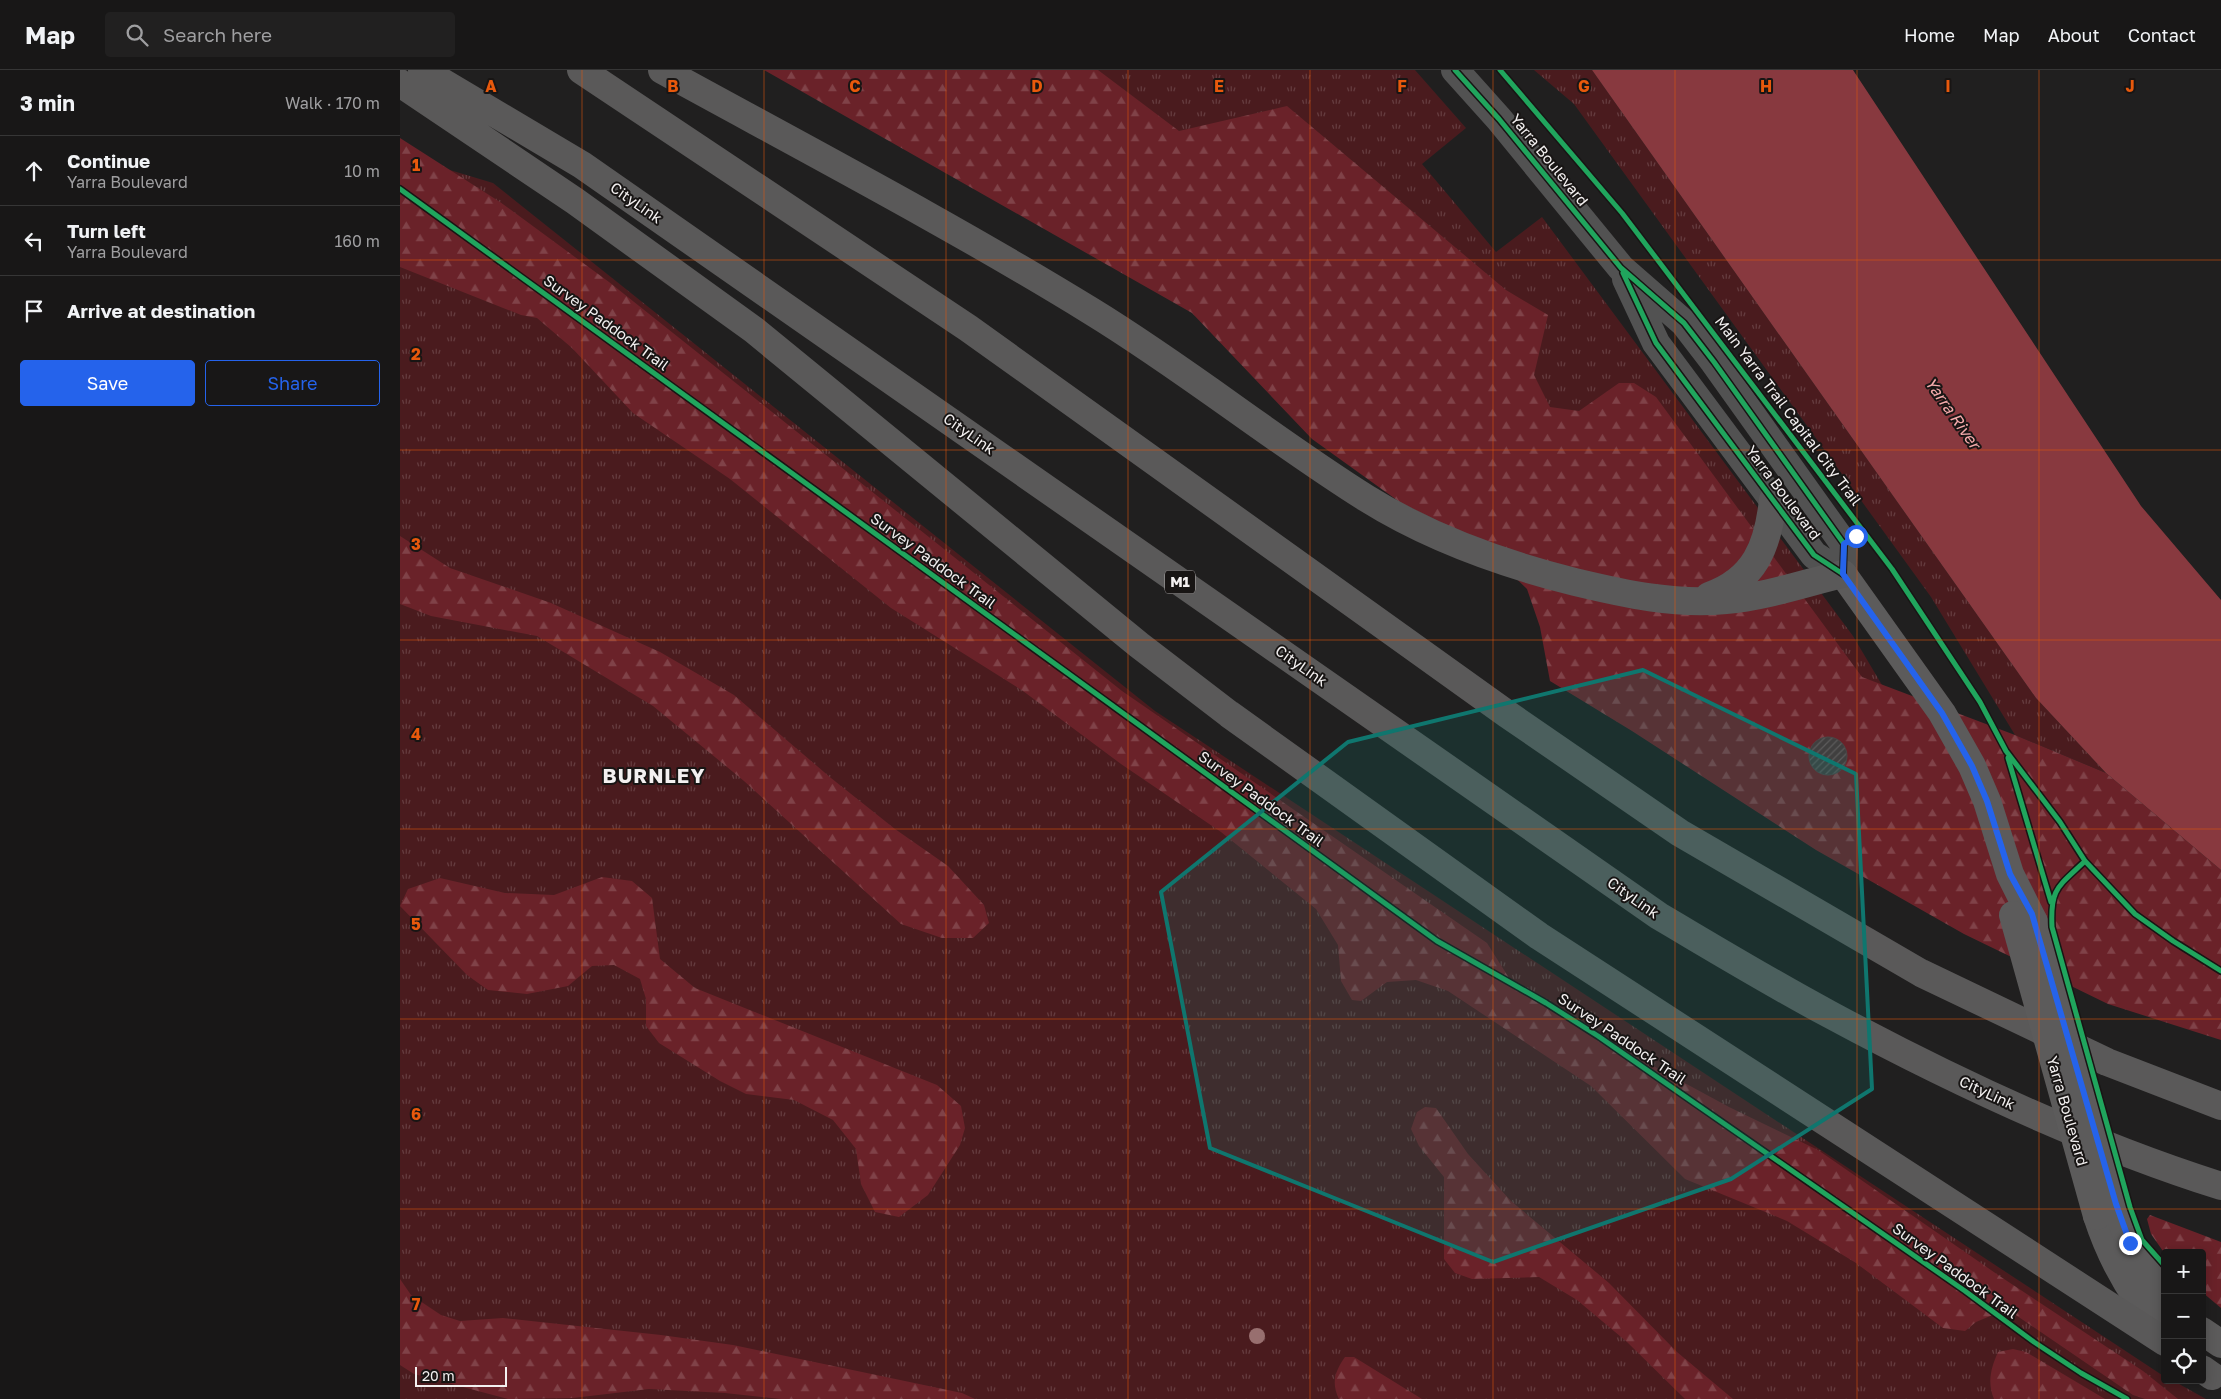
<!DOCTYPE html>
<html lang="en">
<head>
<meta charset="utf-8">
<style>
	:root { --surface:#181717; --page:#212020; --text:#f1f3f6; --muted:#9f9fa1; --line:#363636; --accent:#2563eb }
	body { margin:0; font-family:"Golos Text",sans-serif; background:var(--page); color:var(--text) }
	.controls { position:absolute; right:15px; bottom:15px; display:grid; overflow:hidden; border-radius:5px; box-shadow:0 2px 12px #0003 }
	.controls button { width:45px; height:45px; display:grid; place-items:center; padding:0; border:0; border-bottom:1px solid var(--line); background:var(--surface); color:var(--text); font:25px sans-serif }
	.scale { position:absolute; left:15px; bottom:12px; width:92px; box-sizing:border-box; padding-left:5px; border:2px solid #f3f0f0; border-top:0; font-size:14px; line-height:18px; white-space:nowrap; color:#f3f0f0; -webkit-text-stroke:4px #181514; paint-order:stroke }
	.stop { position:absolute; width:15px; height:15px; margin:-11px; border:4px solid #2563eb; border-radius:50%; background:#fff }
	.stop.end { background:#2563eb; border-color:#fff; box-shadow:0 1px 5px #0008 }
	.list { margin:0; padding:0; list-style:none }
	h2 { display:flex; justify-content:space-between; align-items:center; height:65px; margin:0; padding:0 20px; font-size:21px }
	h2 small { font-size:16px; font-weight:400; color:var(--muted) }
	.list li { display:grid; grid-template-columns:32px 1fr auto; gap:15px; align-items:center; box-sizing:border-box; height:70px; padding:0 20px; border-top:1px solid var(--line) }
	.list b { display:block; font-size:19px; white-space:nowrap }
	.list p { margin:0; font-size:16px; white-space:nowrap; color:var(--muted) }
	.list em { font-size:16px; font-style:normal; color:var(--muted) }
	.actions { display:flex; gap:10px; padding:15px 20px }
	.actions a { flex:1; padding:11px 0; border:1px solid var(--accent); border-radius:5px; text-align:center; font-size:18px; color:var(--accent) }
	.actions .main { background:var(--accent); color:#fff }
	.icon { flex:none; width:28px; height:28px; fill:none; stroke:currentColor; stroke-width:2; stroke-linecap:round; stroke-linejoin:round }
	.map { position:relative; flex:none; width:1821px; height:1329px; overflow:hidden }
	header { display:flex; align-items:center; gap:30px; box-sizing:border-box; height:70px; padding:0 25px; background:var(--surface); border-bottom:1px solid var(--line) }
	header strong { font-size:24px }
	nav { display:flex; gap:28px; margin-inline-start:auto; font-size:18px }
	.search { width:350px; height:45px; background:var(--page); display:flex; align-items:center; gap:12px; box-sizing:border-box; padding:0 18px; border-radius:5px; color:var(--muted); font-size:19px }
	main { display:flex }
	aside { flex:1; background:var(--surface) }
	.map>svg:first-child { display:block }
	.grass { fill:url(#grass-tufts) }
	.forest { fill:url(#forest-firs) }
	.water { fill:#88393f }
	.building { fill:url(#building-hatch); stroke:#494848 }
	.lines { fill:none; stroke-linecap:round; stroke-linejoin:round }
	.minor { stroke:#525252; stroke-width:28 }
	.major { stroke:#5c5b5b; stroke-width:28 }
	.highway { stroke:#5a5959; stroke-width:28 }
	.major-bridge { stroke:#5c5b5b; stroke-width:28 }
	.cycleway-casing { stroke:#181514; stroke-width:8 }
	.cycleway { stroke:#20a55d; stroke-width:5 }
	.tree { fill:#986f6f }
	.route { stroke:#2563eb; stroke-width:6 }
	.marked { fill:#0f766e; fill-opacity:0.2; stroke:#0f766e; stroke-width:4; stroke-linejoin:round }
	.grid { fill:none; stroke:#e8590c; stroke-width:1; stroke-opacity:0.55 }
	.labels { text-anchor:middle; stroke-width:4; stroke-linejoin:round; paint-order:stroke }
	.shield { fill:#181514; stroke:#b1aeae; stroke-width:1 }
	.shield-label { font-size:14px; font-weight:bold; fill:#f3f0f0 }
	.street-label { font-size:15px; fill:#f3f0f0; stroke:#181514 }
	.water-label { font-size:16px; font-style:italic; fill:#f5abac; stroke:#181514 }
	.district-label { font-size:20px; font-weight:bold; letter-spacing:1px; fill:#f3f0f0; stroke:#181514 }
	.grid-label { font-size:16px; text-anchor:middle; font-weight:bold; fill:#e8590c; stroke:#181514; stroke-width:4; stroke-linejoin:round; paint-order:stroke }
</style>
</head>
<body>
<header>
<strong>Map</strong>
<div class="search"><svg class="icon" aria-label="search" viewBox="0 0 24 24"><circle cx="10" cy="10" r="6"/><path d="M15 15l6 6"/></svg>Search here</div>
<nav><a>Home</a><a>Map</a><a>About</a><a>Contact</a></nav>
</header>
<main>
<aside>
<h2>3 min<small>Walk · 170 m</small></h2>
<ul class="list">
<li><svg class="icon" aria-label="ahead" viewBox="0 0 24 24"><path d="M12 20V5M6 11l6-6 6 6"/></svg><div><b>Continue</b><p>Yarra Boulevard</p></div><em>10 m</em></li>
<li><svg class="icon" aria-label="left" viewBox="0 0 24 24"><path d="M17 20v-9H6M10 6l-5 5 5 5"/></svg><div><b>Turn left</b><p>Yarra Boulevard</p></div><em>160 m</em></li>
<li><svg class="icon" aria-label="arrive" viewBox="0 0 24 24"><path d="M6 21V4h12l-3 4 3 4H6"/></svg><div><b>Arrive at destination</b></div></li>
</ul>
<div class="actions"><a class="main">Save</a><a>Share</a></div>
</aside>
<div class="map">
<svg width="1821" height="1329" viewBox="0 0 1821 1329">
	<defs>
		<pattern id="grass-tufts" width="24" height="20" patternUnits="userSpaceOnUse" patternTransform="scale(1.25)"><rect width="24" height="20" fill="#4a1b1e"/><path d="M3 7l-1-3M5 7V3M7 7l1-3M15 17l-1-3M17 17v-4M19 17l1-3" fill="none" stroke="#653c3f"/></pattern>
		<pattern id="forest-firs" width="22" height="20" patternUnits="userSpaceOnUse" patternTransform="scale(1.25)"><rect width="22" height="20" fill="#6a2229"/><path d="M5 1l3.5 6h-7zM16 11l3.5 6h-7z" fill="#804248"/></pattern>
		<pattern id="building-hatch" width="6" height="6" patternUnits="userSpaceOnUse" patternTransform="scale(1.25)"><rect width="6" height="6" fill="#403f3f"/><path d="M-1 1l2-2M0 6l6-6M5 7l2-2" fill="none" stroke="#5c5b5b"/></pattern>
	</defs>
	<rect width="100%" height="100%" fill="#201f1f"/>
	<path class="grass" d="M400 0H1015L1066 58 1022 94 1096 182 1142 147 1453 566 1550 730 1178 487 749 198Z
		M1134 0H1192L1636 628 1706 703 1615 665 1531 527 1174 34Z
		M0 85 93 113 755 641 1765 1307V1310H1772L1806 1329H0Z"/>
	<path class="forest" d="M364 0H698L779 61 887 36 1106 220 1148 245 1134 305 1150 337 1179 341 1219 313H1234L1256 327 1462 607 1615 665 1706 703 1821 800V970L1708 934 1564 864 1416 780 1232 661 1150 611 1140 557 1127 519 1076 470 1001 433 912 369 792 243Z
		M0 68 100 132 209 212 722 621 1087 873 1109 908 1233 985 1329 1037 1418 1080 1601 1207 1743 1301 1778 1329H1745L1733 1325 1607 1239 1576 1252 1565 1261 1543 1258 1456 1193 1387 1151 1285 1109 1191 1016 1048 921 1016 910 987 912 961 931 952 930 941 911 938 875 916 839 821 762 721 694 623 621 491 538 330 409 233 343 172 278 137 248 121 245 0 197Z
		M0 466 50 498 151 533 260 582 334 625 431 708 495 759 548 796 584 835 589 853 573 868H542L501 854 344 711 253 636 137 566 31 546 0 534Z
		M202 807 232 811 252 828 260 889 295 918 537 1015 561 1036 565 1058 560 1075 528 1125 499 1147 475 1142 461 1114 456 1079 433 1050 394 1030 346 1024 320 1011 259 973 246 956V929L240 909 214 895 192 896 168 916 127 924 88 920 67 905 0 836 8 819 40 808 105 823 154 825Z
		M1025 1037 1036 1038 1068 1084 1111 1131 1209 1213 1277 1282 1333 1329H1285L1227 1272 1177 1230 1139 1207 1072 1209 1055 1203 1044 1189V1107L1019 1076 1011 1059 1017 1042Z
		M1750 1145 1821 1172V1238L1802 1222V1183L1765 1184 1751 1164 1747 1149Z
		M0 1209 11 1225 41 1245 60 1251 103 1248 261 1265 333 1275 562 1323 575 1329H381L325 1323 249 1319 173 1328 108 1329 14 1304 0 1295Z
		M1613 1279 1626 1282 1705 1329H1594C1587 1312 1591 1298 1598 1282Z
		M945 1287H954L1022 1329H939C931 1313 935 1301 945 1287Z"/>
	<path class="water" d="M1192 0H1453L1741 436 1821 530V800L1706 703 1636 628Z"/>
	<path class="building" d="M1409 686a19 19 0 1 1 38 0a19 19 0 1 1-38 0Z"/>
	<g class="lines">
		<path class="minor" d="M1055 0 1099 49 1221 198 1284 253 1314 292 1444 474 1443 504
			M1226 209 1256 273 1414 485 1443 504"/>
		<path class="major" d="M1443 504 1542 643 1572 696 1587 731 1610 804 1634 852
			M1697 1146C1711 1189 1733 1229 1765 1262
			M1725 1161 1738 1187 1765 1223
			M1802 1261 1821 1274"/>
		<path class="highway" d="M22 0 182 95 1259 846C1315 879 1371 913 1429 944 1555 1012 1685 1073 1821 1116
			M181 0 568 258 1107 644 1280 763 1521 903 1707 992 1821 1036
			M262 0C406 79 551 155 691 241 786 299 872 369 966 428 1030 468 1103 494 1175 512 1225 524 1275 535 1326 530 1365 527 1405 513 1443 504
			M0 13 175 131 354 260 739 575 829 644 1139 866 1765 1272
			M1309 526C1355 510 1368 476 1373 430
			M1802 1299 1812 1306"/>
		<path class="major-bridge" d="M1613 845 1697 1146
			M1634 852 1725 1161"/>
		<g class="cycleway-casing">
			<path id="cycleway" d="M1055 0 1099 49 1221 198 1284 253 1314 292 1444 474 1443 504
				M1100 0 1222 143 1492 499 1580 632 1606 681 1660 752 1685 791 1735 844 1773 871 1821 901
				M0 119 1037 871 1146 933 1198 966 1565 1221 1634 1272 1681 1303 1727 1329
				M1223 203 1256 273 1414 485 1443 504
				M1608 688 1651 832
				M1685 791C1658 817 1650 818 1652 857L1730 1137 1742 1170 1765 1196"/>
		</g>
		<use href="#cycleway" class="cycleway"/>
	</g>
	<circle class="tree" cx="857" cy="1266" r="8"/>
	<g class="lines">
		<path class="route" d="M1456 466 1444 474 1443 504 1542 643 1572 696 1587 731 1610 804 1632 844 1716 1134 1730 1173"/>
	</g>
	<path class="marked" d="M1243 600 1456 704 1472 1019 1331 1109 1093 1192 810 1078 761 822 948 672Z"/>
	<path class="grid" d="M182 0V1329M364 0V1329M546 0V1329M728 0V1329M910 0V1329M1093 0V1329M1275 0V1329M1457 0V1329M1639 0V1329M0 190H1821M0 380H1821M0 570H1821M0 759H1821M0 949H1821M0 1139H1821"/>
	<g class="labels">
		<rect class="shield" x="765" y="500.5" width="30" height="23" rx="4"/>
		<g class="shield-label">
			<text x="780" y="517">M1</text>
		</g>
		<g class="street-label">
			<text transform="translate(1149 90) rotate(51)" y="5">Yarra Boulevard</text>
			<text transform="translate(236 133) rotate(35)" y="5">CityLink</text>
			<text transform="translate(206 253) rotate(36)" y="5">Survey Paddock Trail</text>
			<text transform="translate(1388 341) rotate(53)" y="5">Main Yarra Trail Capital City Trail</text>
			<text transform="translate(569 364) rotate(35)" y="5">CityLink</text>
			<text transform="translate(1383 423) rotate(53)" y="5">Yarra Boulevard</text>
			<text transform="translate(533 491) rotate(36)" y="5">Survey Paddock Trail</text>
			<text transform="translate(901 596) rotate(35)" y="5">CityLink</text>
			<text transform="translate(861 729) rotate(36)" y="5">Survey Paddock Trail</text>
			<text transform="translate(1233 828) rotate(35)" y="5">CityLink</text>
			<text transform="translate(1222 969) rotate(34)" y="5">Survey Paddock Trail</text>
			<text transform="translate(1587 1023) rotate(25)" y="5">CityLink</text>
			<text transform="translate(1667 1041) rotate(74)" y="5">Yarra Boulevard</text>
			<text transform="translate(1555 1201) rotate(36)" y="5">Survey Paddock Trail</text>
		</g>
		<g class="water-label">
			<text transform="translate(1553 343) rotate(55)" y="6">Yarra River</text>
		</g>
		<g class="district-label">
			<text x="254" y="713">BURNLEY</text>
		</g>
	</g>
	<g class="grid-label">
		<text x="91" y="22">A</text>
		<text x="273" y="22">B</text>
		<text x="455" y="22">C</text>
		<text x="637" y="22">D</text>
		<text x="819" y="22">E</text>
		<text x="1002" y="22">F</text>
		<text x="1184" y="22">G</text>
		<text x="1366" y="22">H</text>
		<text x="1548" y="22">I</text>
		<text x="1730" y="22">J</text>
		<text x="16" y="101">1</text>
		<text x="16" y="290">2</text>
		<text x="16" y="480">3</text>
		<text x="16" y="670">4</text>
		<text x="16" y="860">5</text>
		<text x="16" y="1050">6</text>
		<text x="16" y="1240">7</text>
	</g>
</svg>
<div class="controls">
<button>+</button>
<button>−</button>
<button><svg class="icon" aria-label="locate" viewBox="0 0 24 24"><circle cx="12" cy="12" r="6"/><path d="M12 2v4M12 18v4M2 12h4M18 12h4"/></svg></button>
</div>
<div class="scale">20 m</div>
<div class="stop" style="left:1456px;top:466px"></div>
<div class="stop end" style="left:1730px;top:1173px"></div>
</div>
</main>
</body>
</html>
